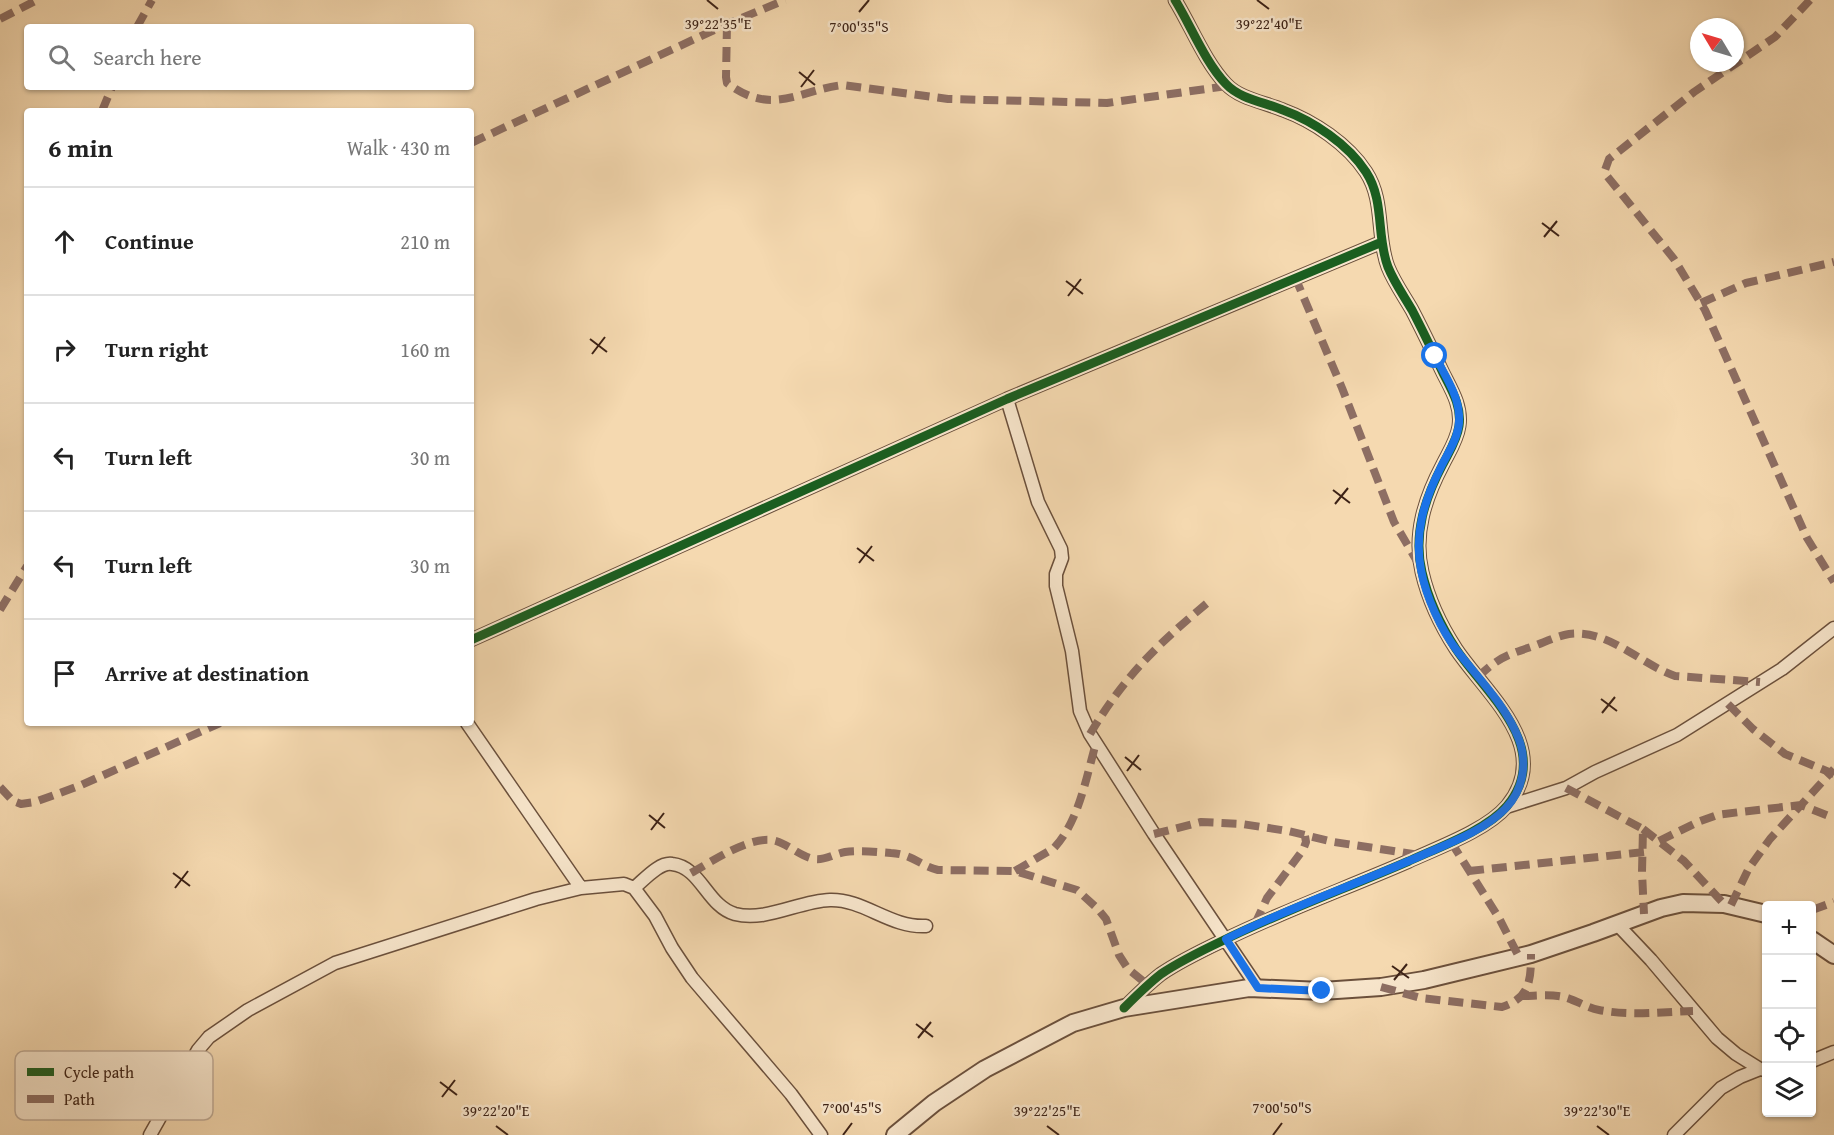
<!DOCTYPE html>
<html lang="en">
<head>
<meta charset="utf-8">
<style>
	:root { --surface:#fff; --page:#f6f6f6; --text:#222; --muted:#767676; --line:#e0e0e0 }
	body { margin:0; font-family:"Gentium Book Plus",serif; background:var(--page); color:var(--text) }
	.controls { position:absolute; right:18px; bottom:18px; display:grid; overflow:hidden; border-radius:6px; box-shadow:0 2px 4px #0004 }
	.controls button { width:54px; height:54px; display:grid; place-items:center; padding:0; border:0; border-bottom:2px solid var(--line); background:var(--surface); color:var(--text); font:30px sans-serif }
	.compass { position:absolute; left:1690px; top:18px; width:54px; height:54px; border-radius:50%; background:var(--surface); box-shadow:0 2px 4px #0004; rotate:308deg }
	.stop { position:absolute; width:18px; height:18px; margin:-14px; border:4px solid #1a73e8; border-radius:50%; background:#fff }
	.stop.end { background:#1a73e8; border-color:#fff; box-shadow:0 2px 6px #0008 }
	.list { margin:0; padding:0; list-style:none }
	h2 { display:flex; justify-content:space-between; align-items:center; height:78px; margin:0; padding:0 24px; font-size:26px }
	h2 small { font-size:20px; font-weight:400; color:var(--muted) }
	.list li { display:grid; grid-template-columns:39px 1fr auto; gap:18px; align-items:center; box-sizing:border-box; height:108px; padding:0 24px; border-top:2px solid var(--line) }
	.list b { display:block; font-size:22px; white-space:nowrap }
	.list em { font-size:20px; font-style:normal; color:var(--muted) }
	.icon { flex:none; width:33px; height:33px; fill:none; stroke:currentColor; stroke-width:2; stroke-linecap:round; stroke-linejoin:round }
	.map { position:relative; flex:none; width:1834px; height:1135px; overflow:hidden }
	.search { position:absolute; background:var(--surface); box-shadow:0 2px 4px #0004; left:24px; top:24px; width:450px; height:66px; display:flex; align-items:center; gap:15px; box-sizing:border-box; padding:0 21px; border-radius:6px; color:var(--muted); font-size:22px }
	.panel { position:absolute; background:var(--surface); box-shadow:0 2px 4px #0004; left:24px; top:108px; width:450px; height:618px; border-radius:6px }
	.map>svg:first-child { display:block }
	.lines { fill:none; stroke-linecap:round; stroke-linejoin:round }
	.minor-casing { stroke:#6b503c; stroke-width:15 }
	.tertiary-casing { stroke:#6b503c; stroke-width:20 }
	.minor { stroke:#f8e6cc; stroke-width:12 }
	.tertiary { stroke:#f8e6cc; stroke-width:16 }
	.quiet { stroke:#8d6e63; stroke-width:8; stroke-dasharray:15 8; stroke-linecap:butt }
	.cycleway-casing { stroke:#f8e6cc; stroke-width:13 }
	.cycleway { stroke:#1b5e20; stroke-width:9 }
	.route { stroke:#1a73e8; stroke-width:8 }
	.ticks { fill:none; stroke:#3d2216; stroke-width:2 }
	.key { fill:#f8e6cc; stroke:#c0ab95; stroke-width:1.5 }
	.key-label { font-size:16px; fill:#3d2216 }
	.ticks-label { font-size:15px; text-anchor:middle; fill:#3d2216; stroke:#f8e6cc; stroke-width:5; stroke-linejoin:round; paint-order:stroke }
</style>
</head>
<body>
<div class="map">
<svg width="1834" height="1135" viewBox="0 0 1834 1135">
	<rect width="100%" height="100%" fill="#f5d9b0"/>
	<filter id="stains"><feTurbulence type="fractalNoise" baseFrequency=".00333" numOctaves="4"/><feColorMatrix values="0 0 0 0 .2 0 0 0 0 .09 0 0 0 0 .02 0 0 0 .5 -.17"/></filter>
	<radialGradient id="worn" r=".72"><stop offset=".6" stop-color="#630" stop-opacity="0"/><stop offset="1" stop-color="#630" stop-opacity=".3"/></radialGradient>
	<g class="lines">
		<g class="minor-casing">
			<path id="minor" d="M1007 399 1038 502 1061 549 1062 558 1056 574V586L1072 651 1080 711 1090 734 1154 834 1258 988
				M471 640 1007 399 1382 242
				M467 723 581 888
				M1506 807 1566 788 1595 772 1677 735 1782 669 1834 628
				M634 888C644 880 659 862 672 864 701 867 707 906 735 914 766 922 799 901 830 900 864 899 890 928 926 926
				M1617 924 1651 960 1717 1038 1736 1054 1760 1069 1766 1070
				M1124 1008C1136 996 1148 984 1161 974 1180 961 1201 951 1222 941 1283 911 1347 888 1409 861 1437 848 1487 830 1507 806 1555 748 1486 694 1456 649 1441 626 1428 598 1422 572 1413 534 1425 498 1443 464 1449 452 1457 440 1459 426 1462 406 1451 389 1443 373 1433 352 1423 331 1412 310 1404 296 1394 282 1388 267 1376 236 1385 201 1366 172 1348 144 1313 121 1283 110 1264 102 1240 99 1226 84 1205 62 1191 26 1175 0
				M1812 1061 1834 1052
				M150 1135 198 1050 209 1037 248 1010 335 963 536 899 581 888 624 884 634 888 655 916 672 948 692 978 791 1094 821 1135
				M1674 1135 1721 1088 1740 1077 1760 1069"/>
		</g>
		<g class="tertiary-casing">
			<path id="tertiary" d="M1812 940 1834 955
				M895 1135 934 1103 985 1069 1073 1023 1124 1008 1249 988 1322 991 1381 987 1424 980 1531 954 1593 933 1661 908 1683 903 1724 904 1766 914"/>
		</g>
		<use href="#minor" class="minor"/>
		<use href="#tertiary" class="tertiary"/>
		<path class="quiet" d="M1810 0 1775 37 1694 92 1609 159 1605 170 1607 176 1674 259 1705 310 1807 538 1834 582
			M0 19 37 0
			M727 24 726 77 727 83C772 117 799 90 843 85L948 99 1107 103 1227 86
			M137 27 152 0
			M102 111 112 87
			M471 143 727 24 785 0
			M1295 277 1342 388 1394 522 1418 563
			M1701 303 1746 283 1834 262
			M0 610 27 566
			M1478 677C1499 657 1507 655 1534 646 1545 642 1557 636 1569 634 1609 629 1640 664 1675 676L1760 682
			M1728 704 1753 729 1785 754 1834 774
			M1090 734C1125 675 1160 642 1212 599
			M0 787 13 801 21 804 35 802 79 786 220 723
			M1566 788 1643 829 1642 872 1644 914
			M1643 829 1684 861 1724 904
			M1154 834 1201 822 1242 824 1288 831 1334 842 1420 855
			M1659 841 1698 822 1717 815 1740 812 1801 805 1834 818
			M1451 842 1499 918 1519 957
			M1015 871 1054 848C1079 821 1086 778 1096 743
			M1469 871 1644 852
			M691 873C713 861 752 834 776 841 789 845 800 856 814 859 824 861 834 854 845 852 859 850 877 852 891 853 912 854 921 866 938 870L1015 871 1077 890 1097 908 1106 919 1119 955 1128 969 1148 985
			M1731 905 1749 868 1770 839 1834 769
			M1812 910 1834 902
			M1255 924 1267 898 1303 850 1306 842 1305 836
			M1381 987 1421 998 1502 1007C1530 998 1531 980 1531 954
			M1522 996C1535 996 1550 994 1564 997 1576 1000 1587 1008 1599 1010 1630 1016 1661 1012 1693 1011"/>
		<g class="cycleway-casing">
			<path id="cycleway" d="M471 640 1007 399 1382 242
				M1124 1008C1136 996 1148 984 1161 974 1180 961 1201 951 1222 941 1283 911 1347 888 1409 861 1437 848 1487 830 1507 806 1555 748 1486 694 1456 649 1441 626 1428 598 1422 572 1413 534 1425 498 1443 464 1449 452 1457 440 1459 426 1462 406 1451 389 1443 373 1433 352 1423 331 1412 310 1404 296 1394 282 1388 267 1376 236 1385 201 1366 172 1348 144 1313 121 1283 110 1264 102 1240 99 1226 84 1205 62 1191 26 1175 0"/>
		</g>
		<use href="#cycleway" class="cycleway"/>
	</g>
	<g class="lines">
		<path class="route" d="M1322 991 1258 988 1226 939C1288 908 1354 885 1418 857 1447 844 1482 832 1505 809 1524 790 1528 761 1518 737 1505 705 1479 679 1458 652 1441 630 1426 597 1421 570 1414 534 1424 501 1440 469 1448 452 1461 435 1459 415 1458 394 1444 374 1435 356"/>
	</g>
	<path class="ticks" d="M707 0 718 9M1257 0 1269 9M859 12 869 0M799 72 815 85M801 87 814 70M1542 223 1559 236M1544 237 1557 221M1066 281 1083 294M1068 296 1081 279M590 339 607 352M592 354 605 337M1333 490 1350 503M1335 504 1348 488M857 548 874 561M859 563 872 546M1601 699 1617 711M1602 713 1615 697M1125 757 1141 770M1127 771 1139 755M649 815 665 828M651 830 664 813M173 873 190 886M175 888 188 871M1392 966 1409 978M1394 980 1407 964M916 1024 933 1037M918 1038 931 1022M440 1082 457 1095M442 1097 455 1080M496 1126 508 1135M1047 1126 1059 1135M1597 1126 1609 1135M843 1135 852 1123M1273 1135 1282 1123"/>
	<rect x="15" y="1051" width="198" height="69" rx="9" class="key"/>
	<rect x="27" y="1068" width="27" height="8" fill="#1b5e20"/>
	<rect x="27" y="1095" width="27" height="8" fill="#8d6e63"/>
	<g class="key-label">
		<text x="64" y="1078">Cycle path</text>
		<text x="64" y="1105">Path</text>
	</g>
	<g class="ticks-label">
		<text x="718" y="29">39°22'35"E</text>
		<text x="1269" y="29">39°22'40"E</text>
		<text x="859" y="32">7°00'35"S</text>
		<text x="852" y="1113">7°00'45"S</text>
		<text x="1282" y="1113">7°00'50"S</text>
		<text x="496" y="1116">39°22'20"E</text>
		<text x="1047" y="1116">39°22'25"E</text>
		<text x="1597" y="1116">39°22'30"E</text>
	</g>
	<rect width="100%" height="100%" filter="url(#stains)"/>
	<rect width="100%" height="100%" fill="url(#worn)"/>
</svg>
<div class="controls">
<button>+</button>
<button>−</button>
<button><svg class="icon" aria-label="locate" viewBox="0 0 24 24"><circle cx="12" cy="12" r="6"/><path d="M12 2v4M12 18v4M2 12h4M18 12h4"/></svg></button>
<button><svg class="icon" aria-label="layers" viewBox="0 0 24 24"><path d="M12 4l9 5-9 5-9-5zM3 14l9 5 9-5"/></svg></button>
</div>
<svg class="compass" viewBox="-18 -18 36 36"><path d="M0-13l5 13h-10z" fill="#e53935"/><path d="M0 13l5-13h-10z" fill="#767676"/></svg>
<div class="stop" style="left:1435px;top:356px"></div>
<div class="stop end" style="left:1322px;top:991px"></div>
<div class="search"><svg class="icon" aria-label="search" viewBox="0 0 24 24"><circle cx="10" cy="10" r="6"/><path d="M15 15l6 6"/></svg>Search here</div>
<section class="panel">
<h2>6 min<small>Walk · 430 m</small></h2>
<ul class="list">
<li><svg class="icon" aria-label="ahead" viewBox="0 0 24 24"><path d="M12 20V5M6 11l6-6 6 6"/></svg><div><b>Continue</b></div><em>210 m</em></li>
<li><svg class="icon" aria-label="right" viewBox="0 0 24 24"><path d="M7 20v-9h11M14 6l5 5-5 5"/></svg><div><b>Turn right</b></div><em>160 m</em></li>
<li><svg class="icon" aria-label="left" viewBox="0 0 24 24"><path d="M17 20v-9H6M10 6l-5 5 5 5"/></svg><div><b>Turn left</b></div><em>30 m</em></li>
<li><svg class="icon" aria-label="left" viewBox="0 0 24 24"><path d="M17 20v-9H6M10 6l-5 5 5 5"/></svg><div><b>Turn left</b></div><em>30 m</em></li>
<li><svg class="icon" aria-label="arrive" viewBox="0 0 24 24"><path d="M6 21V4h12l-3 4 3 4H6"/></svg><div><b>Arrive at destination</b></div></li>
</ul>
</section>
</div>
</body>
</html>
